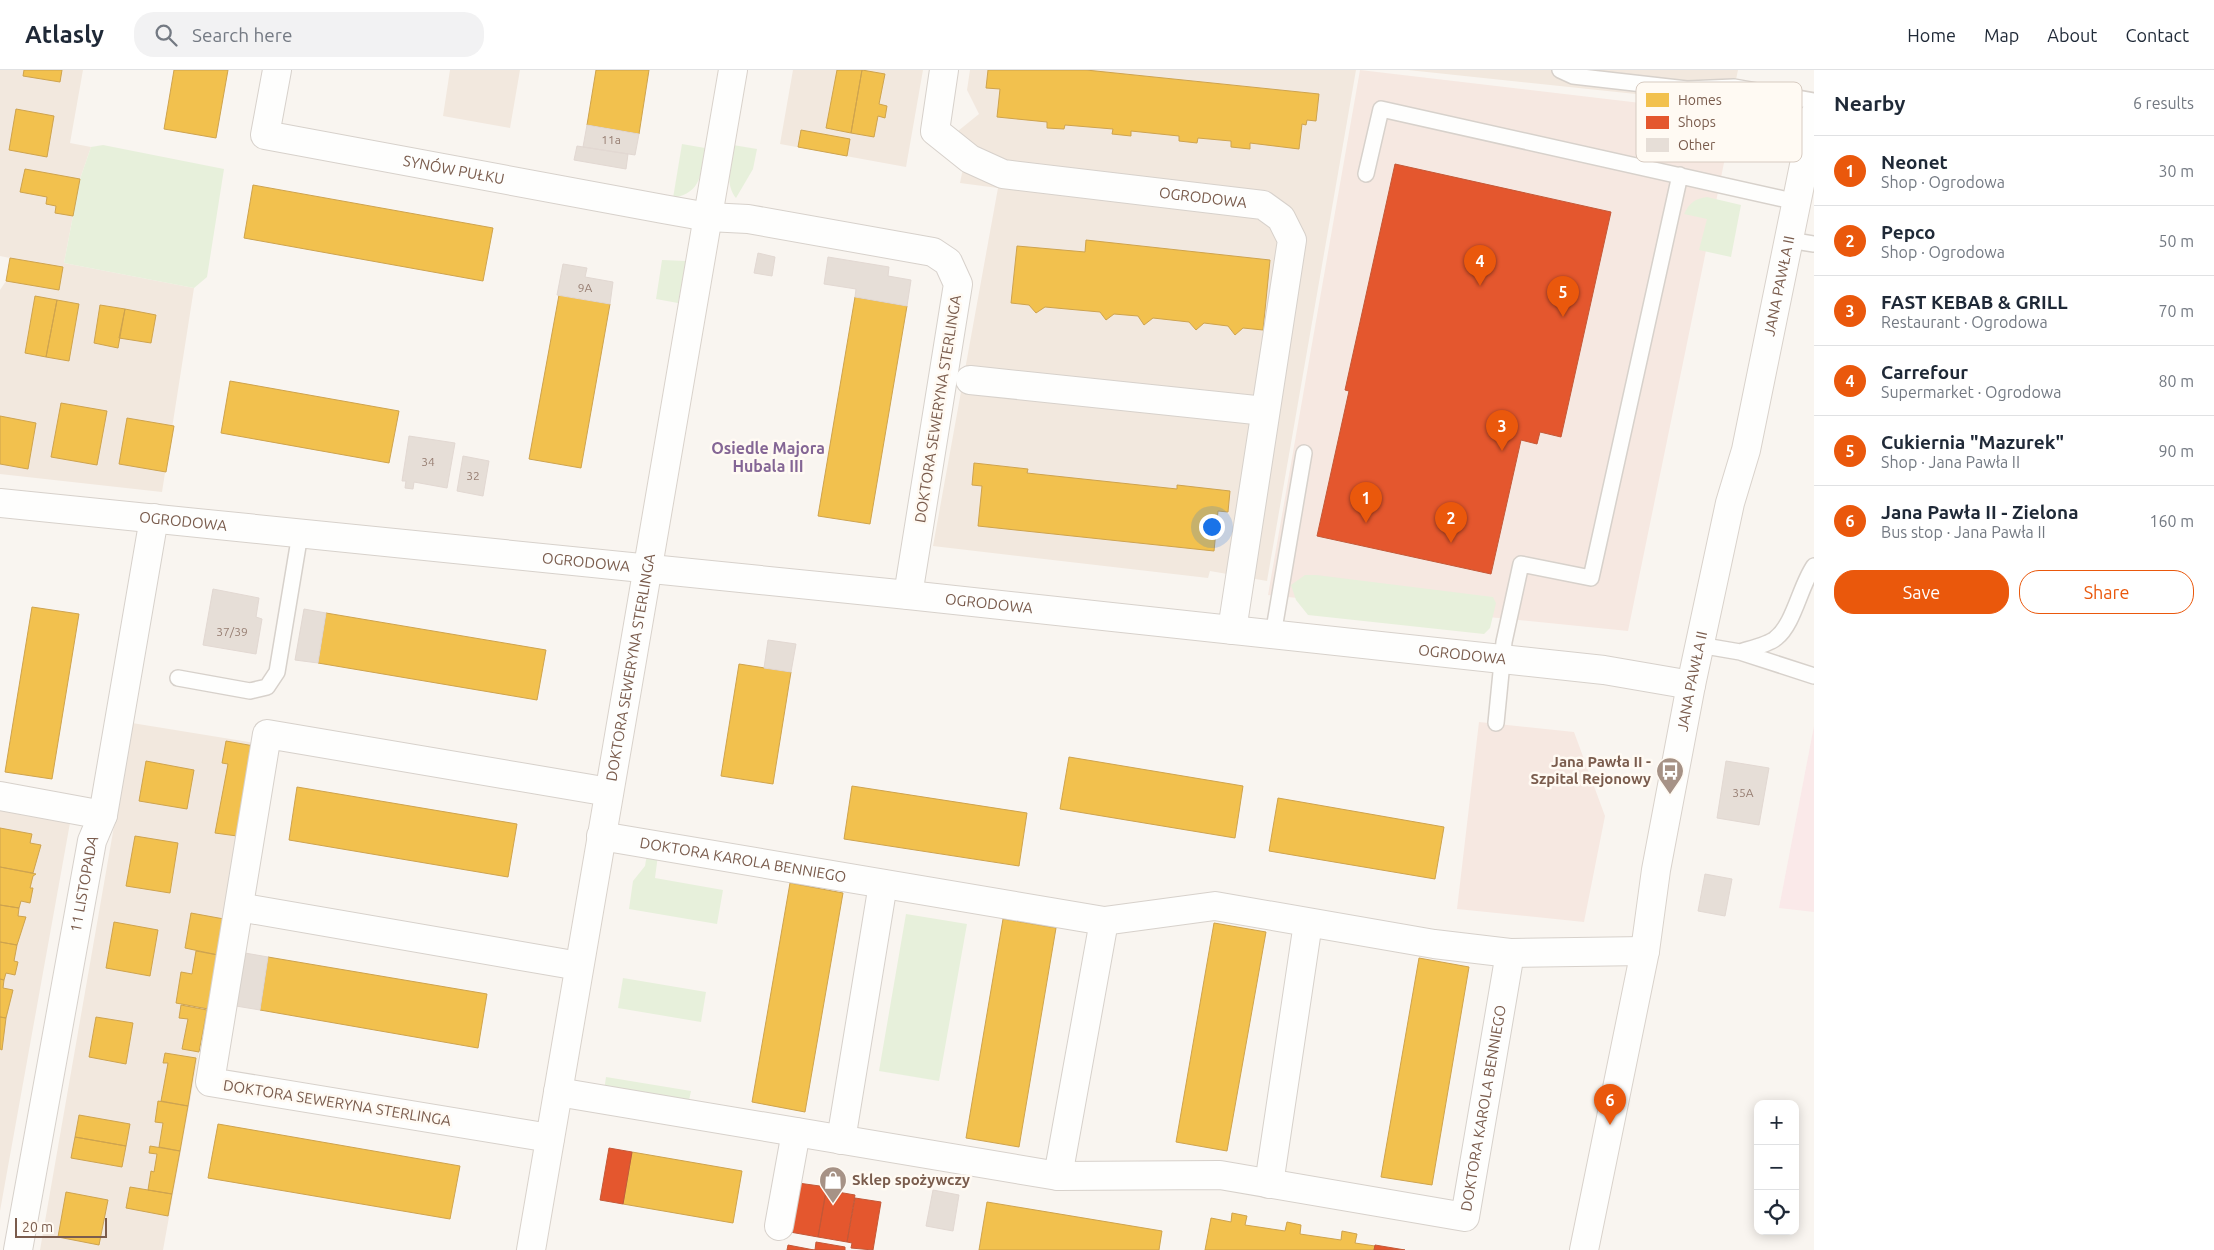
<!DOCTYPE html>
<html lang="en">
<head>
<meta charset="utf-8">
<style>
	:root { --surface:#fff; --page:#f2f2f3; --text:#1f2937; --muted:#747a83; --line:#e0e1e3; --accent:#ea580c }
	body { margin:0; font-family:Ubuntu,sans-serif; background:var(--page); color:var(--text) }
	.controls { position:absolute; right:15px; bottom:15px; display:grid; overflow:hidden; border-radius:10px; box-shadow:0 2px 12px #0003 }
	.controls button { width:45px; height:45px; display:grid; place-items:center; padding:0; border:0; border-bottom:1px solid var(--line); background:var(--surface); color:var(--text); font:25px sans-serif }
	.scale { position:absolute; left:15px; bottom:12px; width:92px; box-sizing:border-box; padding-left:5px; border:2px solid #7a5c4d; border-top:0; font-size:14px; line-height:18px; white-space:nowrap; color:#7a5c4d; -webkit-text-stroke:4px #fffaf3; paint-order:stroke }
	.you { position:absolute; left:1211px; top:456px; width:18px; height:18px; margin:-12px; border:4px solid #fff; border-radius:50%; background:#1a73e8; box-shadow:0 0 0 8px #1a73e833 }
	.badge { display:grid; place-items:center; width:32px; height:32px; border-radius:50%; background:var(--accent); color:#fff; font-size:16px; font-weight:700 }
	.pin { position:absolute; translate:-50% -41px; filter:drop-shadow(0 1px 2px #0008) }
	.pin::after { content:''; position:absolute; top:26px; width:18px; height:15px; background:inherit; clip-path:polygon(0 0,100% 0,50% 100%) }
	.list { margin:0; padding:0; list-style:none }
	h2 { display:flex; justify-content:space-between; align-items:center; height:65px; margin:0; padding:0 20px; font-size:21px }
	h2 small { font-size:16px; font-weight:400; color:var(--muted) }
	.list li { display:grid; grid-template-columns:32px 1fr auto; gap:15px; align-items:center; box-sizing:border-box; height:70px; padding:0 20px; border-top:1px solid var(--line) }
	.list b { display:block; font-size:19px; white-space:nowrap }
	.list p { margin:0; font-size:16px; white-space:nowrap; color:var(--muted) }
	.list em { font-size:16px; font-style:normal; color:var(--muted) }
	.actions { display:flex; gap:10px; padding:15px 20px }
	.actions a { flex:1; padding:11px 0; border:1px solid var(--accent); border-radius:20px; text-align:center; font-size:18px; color:var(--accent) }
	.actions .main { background:var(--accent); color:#fff }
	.icon { flex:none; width:28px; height:28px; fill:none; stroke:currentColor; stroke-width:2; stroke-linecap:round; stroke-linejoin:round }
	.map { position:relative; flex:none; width:1814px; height:1180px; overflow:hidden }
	header { display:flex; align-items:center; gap:30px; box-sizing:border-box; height:70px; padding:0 25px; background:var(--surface); border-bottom:1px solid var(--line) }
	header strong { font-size:24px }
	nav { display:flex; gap:28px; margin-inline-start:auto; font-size:18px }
	.search { width:350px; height:45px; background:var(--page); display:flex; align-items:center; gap:12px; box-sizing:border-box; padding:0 18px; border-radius:20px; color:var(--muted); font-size:19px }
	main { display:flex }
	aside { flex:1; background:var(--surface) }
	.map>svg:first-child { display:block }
	.residential { fill:#f2e8de }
	.commercial { fill:#f6e8e1 }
	.medical { fill:#fae9e9 }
	.green { fill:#e7f0db }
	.homes { fill:#f2c14e; stroke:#cea34e }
	.shops { fill:#e4572e; stroke:#c45837 }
	.building { fill:#e6ded7; stroke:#e2d8d2 }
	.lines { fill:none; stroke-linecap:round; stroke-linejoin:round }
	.lane-casing { stroke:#d7d1cb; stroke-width:18 }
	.street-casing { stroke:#d7d1cb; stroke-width:30 }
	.secondary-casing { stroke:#d9d2cb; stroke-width:30 }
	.lane { stroke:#fefefd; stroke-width:15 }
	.street { stroke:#fefefd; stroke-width:28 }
	.secondary { stroke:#fefefd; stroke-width:28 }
	.labels { text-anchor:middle; stroke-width:5; stroke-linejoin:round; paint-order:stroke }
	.number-label { font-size:12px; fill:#977e72 }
	.street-label { font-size:15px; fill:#7a5c4d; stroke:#fffaf3 }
	.poi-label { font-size:15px; font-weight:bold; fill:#7a5c4d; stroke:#fffaf3; text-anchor:end }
	.neighbourhood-label { font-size:16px; font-weight:bold; fill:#846695; stroke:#fffaf3 }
	.key { fill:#fffaf3; stroke:#d7cbc1; stroke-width:1 }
	.key-label { font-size:14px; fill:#7a5c4d }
</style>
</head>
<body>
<header>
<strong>Atlasly</strong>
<div class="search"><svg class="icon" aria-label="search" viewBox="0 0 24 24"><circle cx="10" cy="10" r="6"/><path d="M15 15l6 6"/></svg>Search here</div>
<nav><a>Home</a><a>Map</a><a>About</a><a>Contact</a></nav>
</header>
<main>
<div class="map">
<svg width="1814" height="1180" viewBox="0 0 1814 1180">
	<rect width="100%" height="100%" fill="#f9f5f0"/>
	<path class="residential" d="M0 0H83L70 73 91 77 80 109 64 193 194 218 162 422 0 404V220L6 211 10 188 0 186Z
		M450 0H520L510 58 443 46Z
		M793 0H923L906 97 780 74Z
		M970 0H1356L1267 511 1210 501 1208 508 933 476 998 118 960 113 962 103 970 89 978 80 958 61 979 44 967 20Z
		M1408 0H1738L1731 34Z
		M132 653 255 673 163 1180H40Z
		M0 740 70 753 0 1141Z"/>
	<path class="commercial" d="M1360 0 1734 44 1628 561 1268 525Z
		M1479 652 1574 662 1605 746 1584 852 1457 839Z"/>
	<path class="medical" d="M1814 656V842L1779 838Z"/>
	<path class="green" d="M682 74 705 78C700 104 703 122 673 128Z
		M103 75 224 99 207 207 194 218 64 193 80 109 91 77Z
		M733 75 757 79 753 99 736 128C724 113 731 93 733 75Z
		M1707 127 1741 135 1731 187 1699 180 1707 149 1684 144C1690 132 1695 129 1707 127Z
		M662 190 686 191 678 233 656 229Z
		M1305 505H1316L1493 527 1496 533 1490 558 1484 564 1308 545 1296 530 1291 515Z
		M647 784 658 785 655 808 723 820 717 854 629 839 633 811 645 796Z
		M906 844 967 854 939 1011 879 1001Z
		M623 908 706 922 701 952 618 938Z
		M606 1007 691 1021 688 1035 604 1021Z"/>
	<path class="homes" d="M24 0H62L60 12 23 6Z
		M174 0H228L216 68 164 59Z
		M596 0H649L639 64 587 55Z
		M837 0H862L851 63 826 58Z
		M862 0 885 4 879 34 887 36 885 48 878 46 874 67 851 63Z
		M988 0H1086L1319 24 1316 51 1307 50 1306 55 1302 54 1299 79 1250 73V79L1231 77V71L1198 68 1197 73 1179 71V66L1131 61V66L1112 64 1113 59 1065 55 1064 59 1047 58V52L997 47 1000 19 986 18Z
		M16 39 54 46 47 87 9 80Z
		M801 60 850 69 847 86 798 77Z
		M25 99 80 109 73 146 55 143 56 136 46 134 47 127 20 122Z
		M253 115 493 158 483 211 244 168Z
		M1086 170 1270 190 1263 260 1243 258 1235 265 1228 256 1204 253 1196 260 1189 252 1153 248 1144 255 1138 246 1114 244 1106 250 1100 242 1045 237 1036 243 1029 235 1011 233 1017 176 1085 182Z
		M10 188 63 197 59 220 6 211Z
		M559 225 610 234 581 398 529 389Z
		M35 226 57 230 46 287 25 283Z
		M855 227 907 236 870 454 818 446Z
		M57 230 79 234 69 291 46 287Z
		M100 235 125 239 118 278 94 273Z
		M125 239 156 245 151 273 119 268Z
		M230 311 399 341 389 393 221 363Z
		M61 333 107 341 97 395 51 387Z
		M0 346 36 353 28 399 0 394Z
		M127 348 174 356 166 402 119 394Z
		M974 393 1028 399 1027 403 1036 404 1177 419V415L1230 421 1228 442 1218 441 1214 481 978 456 982 416 972 415Z
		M32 537 79 544 52 709 5 702Z
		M326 543 546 580 537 630 318 593Z
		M739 594 791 602 773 714 721 706Z
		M226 671 254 676 237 766 215 763 228 694 222 693Z
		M1069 687 1243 716 1235 768 1060 739Z
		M146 691 194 700 187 739 139 731Z
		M852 716 1027 743 1019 796 844 769Z
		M297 717 517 754 508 807 289 770Z
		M1278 728 1444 757 1435 809 1269 781Z
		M0 758 32 764 30 773 41 775 33 803 0 797Z
		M135 766 178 773 170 823 126 816Z
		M0 797 36 804 33 806 30 818H33L30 833 21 831 19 838 0 835Z
		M790 813 843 823 805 1042 752 1032Z
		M0 835 19 838 18 846 26 847 17 875 0 872Z
		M191 843 224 849 218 885 185 878Z
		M1003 849 1056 858 1019 1077 966 1068Z
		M114 852 158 860 150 906 106 898Z
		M1214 853 1266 862 1227 1081 1176 1072Z
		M0 872 17 875 14 891 18 892 15 905 6 903 4 910 0 909Z
		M196 881 218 885 208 939 176 933 181 902 192 904Z
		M268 887 487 924 478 978 260 940Z
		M1419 888 1469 897 1432 1115 1381 1107Z
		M0 909 4 910 3 918 13 920 6 948 0 947Z
		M181 935 207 940 199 982 182 979 188 949 179 948Z
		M0 947 6 948 2 980 0 979Z
		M96 947 133 953 126 994 89 987Z
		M165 983 196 988 188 1036 161 1031 168 993H163Z
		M158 1031 188 1036 180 1081 159 1077 163 1053 155 1052Z
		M79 1045 130 1054 126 1076 75 1067Z
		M218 1054 460 1096 450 1149 208 1108Z
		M75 1067 126 1076 122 1097 71 1088Z
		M150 1076 180 1081 172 1124 148 1120 151 1101 154 1102 157 1084 149 1083Z
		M632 1082 742 1101 733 1153 623 1134Z
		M130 1117 172 1124 168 1146 126 1138Z
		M66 1122 108 1130 99 1175 58 1167Z
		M987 1132 1162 1161 1159 1180H979Z
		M1232 1143 1247 1146 1245 1155 1285 1161 1287 1152 1301 1155 1300 1164 1341 1170 1342 1161 1357 1164 1355 1173 1375 1176 1374 1180H1205L1211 1148 1231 1152Z"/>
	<path class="shops" d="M1395 94 1611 142 1561 367 1540 362 1537 374 1521 370 1491 504 1317 466 1349 321 1345 320Z
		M609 1078 632 1082 623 1134 600 1130Z
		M798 1113 827 1117 818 1167 790 1162Z
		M826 1120 855 1125 847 1172 818 1167Z
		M855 1128 881 1132 873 1180 851 1178 852 1173 847 1172Z
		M816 1172 845 1177V1180H815Z
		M788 1175 814 1180H815H787Z
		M1375 1175 1405 1180H1374Z"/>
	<path class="building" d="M587 55 639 64 635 85 583 77Z
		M577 76 628 84 626 99 574 90Z
		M758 183 775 187 772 206 754 203Z
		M828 187 889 197 888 206 911 210 907 236 855 227 856 219 824 214Z
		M563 194 587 198 585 207 613 212 610 234 557 225Z
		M409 366 455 373 447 418 414 412 413 419 405 418 406 411H402Z
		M463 386 489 391 483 426 457 421Z
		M213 519 259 528 256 547 262 549 256 584 203 575Z
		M304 539 326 543 318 593 295 590Z
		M768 570 796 574 791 602 764 598Z
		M1726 691 1769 698 1759 755 1717 748Z
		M1705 804 1732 809 1725 846 1698 841Z
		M245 883 268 887 260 940 236 936Z
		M933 1120 959 1125 953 1161 926 1156Z"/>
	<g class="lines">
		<g class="lane-casing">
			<path id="lane" d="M1560 0 1573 6 1687 19 1734 17 1814 31
				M1366 104 1381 39 1797 132
				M1789 170 1814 174
				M1273 565 1304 383
				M1699 575 1740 582 1814 606
				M1740 582C1749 579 1770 574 1776 568 1794 554 1800 516 1814 496
				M178 608 250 621 267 617 277 602 300 464
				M1496 653 1504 572 1521 494 1591 508 1680 105"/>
		</g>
		<g class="street-casing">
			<g id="street">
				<path id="s1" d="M277 0 265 65 663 139 708 147 748 149 933 182 948 192 958 214 908 525"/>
				<path id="s2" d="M944 0 935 61 970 89 1003 104 1263 135 1281 148 1292 170 1232 560"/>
				<path d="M970 310 1265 341"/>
				<path id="s3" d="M0 433 908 525 1604 600 1691 615"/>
				<path d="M0 726 103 745"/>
				<path id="s4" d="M601 766 1104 851 1215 836 1434 874 1510 883 1645 881"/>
				<path d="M239 837 579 896"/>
				<path id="s5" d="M558 1022 1058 1106 1220 1105 1465 1147 1510 883"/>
				<path d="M550 1068 210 1012 267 664 609 722"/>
				<path d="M841 1070 883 814"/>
				<path d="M1058 1106 1104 851"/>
				<path d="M1269 1114 1308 853"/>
				<path d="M779 1156 796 1062"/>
				<path id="s6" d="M18 1180 92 771 103 745 154 448"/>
			</g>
		</g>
		<g class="secondary-casing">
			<g id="secondary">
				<path id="s7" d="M531 1180 733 0"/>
				<path id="s8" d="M1584 1180 1645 881 1656 800 1691 615 1730 433 1746 380 1814 46"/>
			</g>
		</g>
		<use href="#lane" class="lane"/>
		<use href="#street" class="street"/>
		<use href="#secondary" class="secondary"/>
	</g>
	<defs>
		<g id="bus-pin" transform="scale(1.4375)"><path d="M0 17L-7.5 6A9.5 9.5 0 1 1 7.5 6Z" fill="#a69286" stroke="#fffaf3"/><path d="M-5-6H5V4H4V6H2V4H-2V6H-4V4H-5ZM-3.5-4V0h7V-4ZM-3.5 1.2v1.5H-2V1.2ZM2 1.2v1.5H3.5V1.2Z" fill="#fff"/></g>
		<g id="shop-pin" transform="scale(1.4375)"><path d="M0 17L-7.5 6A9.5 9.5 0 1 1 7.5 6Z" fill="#a69286" stroke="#fffaf3"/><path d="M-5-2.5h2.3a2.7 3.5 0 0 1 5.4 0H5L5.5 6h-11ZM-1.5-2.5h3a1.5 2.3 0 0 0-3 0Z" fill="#fff"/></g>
	</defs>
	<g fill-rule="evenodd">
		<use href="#bus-pin" x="1670" y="701"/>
		<use href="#shop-pin" x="833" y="1110"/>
	</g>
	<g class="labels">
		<g class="number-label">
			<text x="611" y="74">11a</text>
			<text x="585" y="222">9A</text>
			<text x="428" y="396">34</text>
			<text x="473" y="410">32</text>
			<text x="232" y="566">37/39</text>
			<text x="1743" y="727">35A</text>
		</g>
		<g class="street-label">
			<text dy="5" stroke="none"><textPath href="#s1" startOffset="258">SYNÓW PUŁKU</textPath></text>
			<text dy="5" stroke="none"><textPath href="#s2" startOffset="344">OGRODOWA</textPath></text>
			<text dy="5" stroke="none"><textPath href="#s8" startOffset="984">JANA PAWŁA II</textPath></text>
			<text transform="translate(938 339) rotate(-81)" y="5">DOKTORA SEWERYNA STERLINGA</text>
			<text dy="5" stroke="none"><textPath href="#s3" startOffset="184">OGRODOWA</textPath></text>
			<text dy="5" stroke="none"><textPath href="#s3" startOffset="589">OGRODOWA</textPath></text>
			<text dy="5" stroke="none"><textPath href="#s3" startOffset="994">OGRODOWA</textPath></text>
			<text dy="5" stroke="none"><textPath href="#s3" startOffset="1470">OGRODOWA</textPath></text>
			<text dy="5" stroke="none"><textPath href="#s7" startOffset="591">DOKTORA SEWERYNA STERLINGA</textPath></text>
			<text dy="5" stroke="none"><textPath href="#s8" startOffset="579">JANA PAWŁA II</textPath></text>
			<text dy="5" stroke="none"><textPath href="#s4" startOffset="144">DOKTORA KAROLA BENNIEGO</textPath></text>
			<text dy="5" stroke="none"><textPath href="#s6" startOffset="372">11 LISTOPADA</textPath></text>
			<text transform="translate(337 1033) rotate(9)" y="5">DOKTORA SEWERYNA STERLINGA</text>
			<text dy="5" stroke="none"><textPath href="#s5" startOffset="1028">DOKTORA KAROLA BENNIEGO</textPath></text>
		</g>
		<g class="poi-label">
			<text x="1651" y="697">Jana Pawła II -<tspan x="1651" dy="17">Szpital Rejonowy</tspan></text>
			<text x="852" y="1115" text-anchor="start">Sklep spożywczy</text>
		</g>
		<g class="neighbourhood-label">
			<text x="768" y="384">Osiedle Majora<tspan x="768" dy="18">Hubala III</tspan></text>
		</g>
	</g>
	<rect x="1636" y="12" width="166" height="80" rx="8" class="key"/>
	<rect x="1646" y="23" width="23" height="14" fill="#f2c14e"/>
	<rect x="1646" y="46" width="23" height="13" fill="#e4572e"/>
	<rect x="1646" y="68" width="23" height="14" fill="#e6ded7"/>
	<g class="key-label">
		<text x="1678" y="35">Homes</text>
		<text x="1678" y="57">Shops</text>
		<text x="1678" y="80">Other</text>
	</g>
</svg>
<div class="controls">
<button>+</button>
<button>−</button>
<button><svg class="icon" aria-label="locate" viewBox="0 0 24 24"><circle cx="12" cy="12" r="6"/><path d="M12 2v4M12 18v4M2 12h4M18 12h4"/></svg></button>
</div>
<div class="scale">20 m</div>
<div class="you"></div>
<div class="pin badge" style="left:1366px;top:453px">1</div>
<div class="pin badge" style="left:1451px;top:473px">2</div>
<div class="pin badge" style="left:1502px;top:381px">3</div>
<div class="pin badge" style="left:1480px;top:216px">4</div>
<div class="pin badge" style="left:1563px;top:247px">5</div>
<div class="pin badge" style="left:1610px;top:1055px">6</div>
</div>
<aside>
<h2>Nearby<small>6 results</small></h2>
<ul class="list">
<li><span class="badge">1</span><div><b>Neonet</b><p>Shop · Ogrodowa</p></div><em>30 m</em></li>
<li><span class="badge">2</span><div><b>Pepco</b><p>Shop · Ogrodowa</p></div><em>50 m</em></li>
<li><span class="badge">3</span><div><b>FAST KEBAB &amp; GRILL</b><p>Restaurant · Ogrodowa</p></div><em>70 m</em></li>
<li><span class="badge">4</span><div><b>Carrefour</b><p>Supermarket · Ogrodowa</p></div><em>80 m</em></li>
<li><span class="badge">5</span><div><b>Cukiernia &quot;Mazurek&quot;</b><p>Shop · Jana Pawła II</p></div><em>90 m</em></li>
<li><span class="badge">6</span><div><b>Jana Pawła II - Zielona</b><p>Bus stop · Jana Pawła II</p></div><em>160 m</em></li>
</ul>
<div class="actions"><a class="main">Save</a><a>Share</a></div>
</aside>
</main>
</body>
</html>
